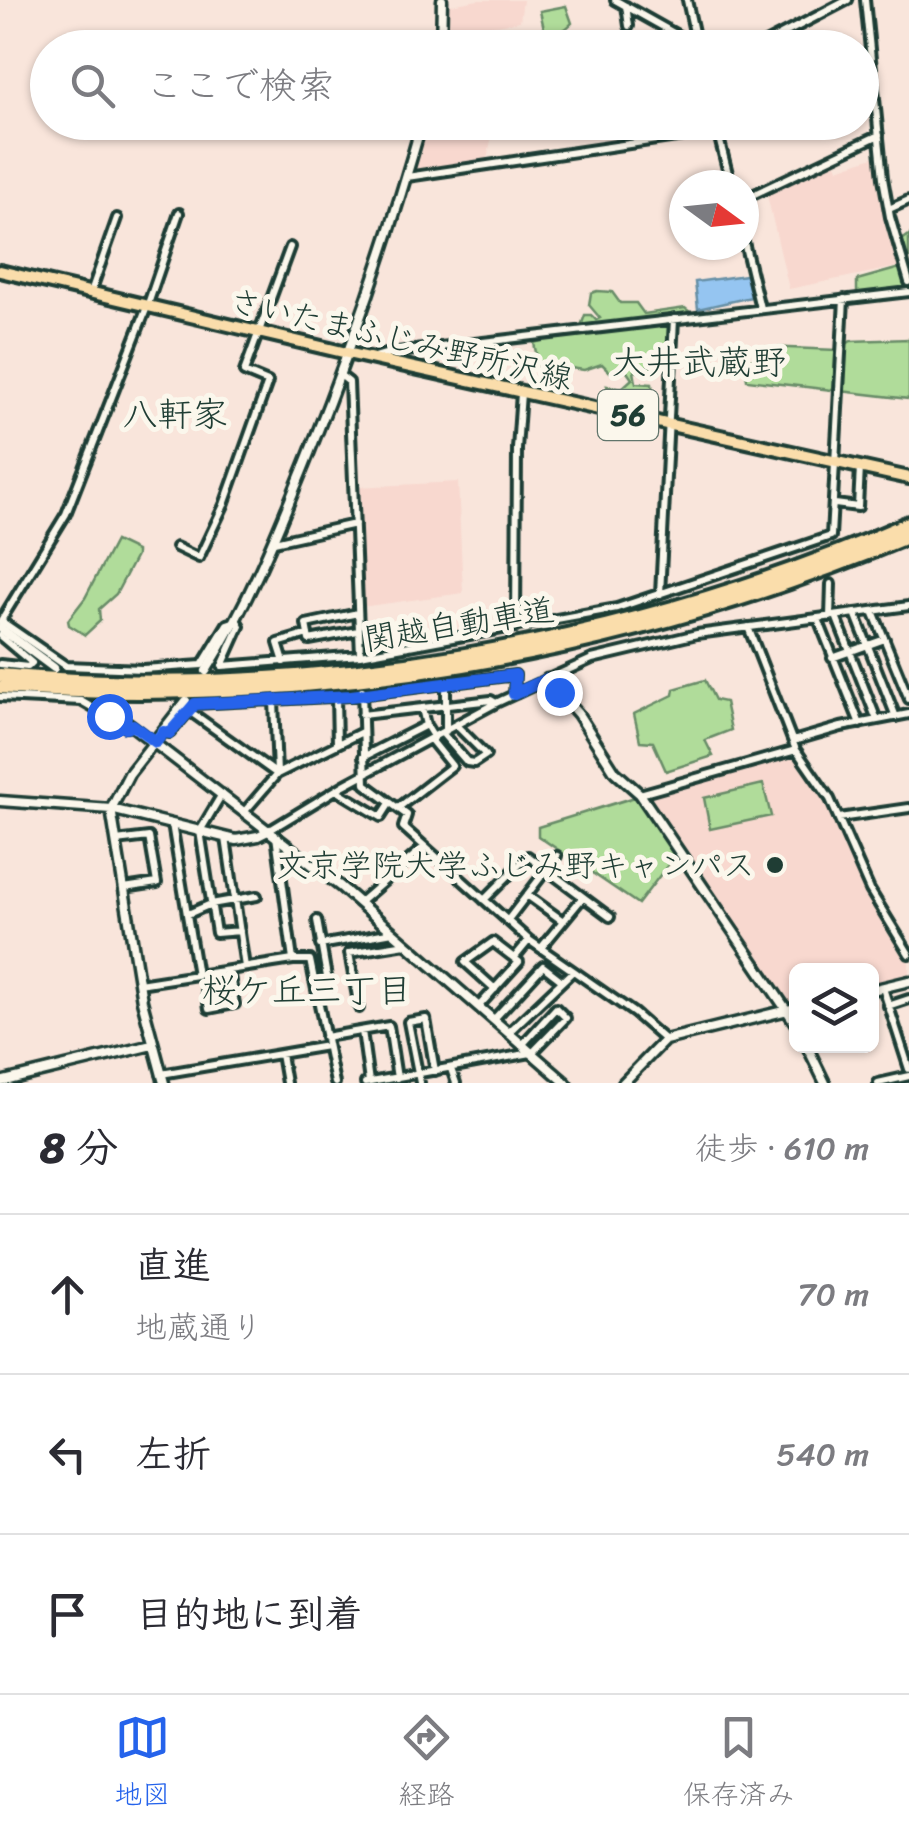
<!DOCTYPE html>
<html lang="ja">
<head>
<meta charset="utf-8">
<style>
	:root { --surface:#fff; --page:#f7f7f7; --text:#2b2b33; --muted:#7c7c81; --line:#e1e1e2; --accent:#2563eb }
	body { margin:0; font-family:Sriracha,"Klee One",sans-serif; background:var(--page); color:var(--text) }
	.controls { position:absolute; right:30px; bottom:30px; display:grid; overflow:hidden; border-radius:15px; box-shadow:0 2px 8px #0004 }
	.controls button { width:90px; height:90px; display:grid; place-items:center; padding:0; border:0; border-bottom:2px solid var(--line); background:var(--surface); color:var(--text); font:50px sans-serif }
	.compass { position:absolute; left:669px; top:170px; width:90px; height:90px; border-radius:50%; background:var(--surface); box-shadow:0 2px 8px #0004; rotate:105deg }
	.stop { position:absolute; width:30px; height:30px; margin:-22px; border:8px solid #2563eb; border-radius:50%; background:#fff }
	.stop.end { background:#2563eb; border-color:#fff; box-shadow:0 2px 10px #0008 }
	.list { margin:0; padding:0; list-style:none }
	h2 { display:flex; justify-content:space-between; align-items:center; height:130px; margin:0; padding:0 40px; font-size:42px }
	h2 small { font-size:32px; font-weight:400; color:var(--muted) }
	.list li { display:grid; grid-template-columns:65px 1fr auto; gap:30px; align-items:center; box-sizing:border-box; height:160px; padding:0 40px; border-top:2px solid var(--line) }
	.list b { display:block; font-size:38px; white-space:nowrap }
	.list p { margin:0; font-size:32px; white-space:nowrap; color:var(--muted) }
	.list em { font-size:32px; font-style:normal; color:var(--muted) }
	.icon { flex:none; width:55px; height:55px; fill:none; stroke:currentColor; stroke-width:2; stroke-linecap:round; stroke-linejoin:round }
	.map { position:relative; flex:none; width:909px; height:1083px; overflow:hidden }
	.search { position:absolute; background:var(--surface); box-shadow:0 2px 8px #0004; left:30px; right:30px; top:30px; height:110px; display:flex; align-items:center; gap:25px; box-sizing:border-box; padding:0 35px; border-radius:55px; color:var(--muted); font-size:38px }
	.sheet { height:610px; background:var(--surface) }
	nav { display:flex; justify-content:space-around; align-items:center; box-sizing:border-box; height:140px; border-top:2px solid var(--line); background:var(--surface); font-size:28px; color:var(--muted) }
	nav a { display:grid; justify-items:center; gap:5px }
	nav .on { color:var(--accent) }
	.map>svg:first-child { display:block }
	.built { fill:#f8d8cf }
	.green { fill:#b0dc9a; stroke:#688c67; stroke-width:2.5 }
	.water { fill:#95c5f1; stroke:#668fa5; stroke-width:2.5 }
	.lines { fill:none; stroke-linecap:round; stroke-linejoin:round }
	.minor-tunnel { stroke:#cdc3ba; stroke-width:6; stroke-dasharray:6 3; stroke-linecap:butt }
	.minor-casing { stroke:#1f3d34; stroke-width:14 }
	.tertiary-casing { stroke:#1f3d34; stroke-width:15 }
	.primary-casing { stroke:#1f3d34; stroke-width:18 }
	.motorway-casing { stroke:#1f3d34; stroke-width:20 }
	.minor { stroke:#fbf7ec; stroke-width:6 }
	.tertiary { stroke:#fbf7ec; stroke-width:8 }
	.primary { stroke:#faddab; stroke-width:10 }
	.motorway { stroke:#faddab; stroke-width:12 }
	.route { stroke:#2563eb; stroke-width:12 }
	.poi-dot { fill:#1f3d34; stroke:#fbf7ec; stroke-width:4 }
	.labels { text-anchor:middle; stroke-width:10; stroke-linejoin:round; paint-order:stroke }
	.shield { fill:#fbf7ec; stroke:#61756b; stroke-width:2.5 }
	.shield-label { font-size:30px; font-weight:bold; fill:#1f3d34 }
	.street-label { font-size:32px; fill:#1f3d34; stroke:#fbf7ec }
	.poi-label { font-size:32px; fill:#1f3d34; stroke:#fbf7ec; text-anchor:end }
	.neighbourhood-label { font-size:35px; fill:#1f3d34; stroke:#fbf7ec }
</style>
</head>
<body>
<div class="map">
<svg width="909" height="1083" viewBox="0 0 909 1083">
	<rect width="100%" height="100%" fill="#f9e5db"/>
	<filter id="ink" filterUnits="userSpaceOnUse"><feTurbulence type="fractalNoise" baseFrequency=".01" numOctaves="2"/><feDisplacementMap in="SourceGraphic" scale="20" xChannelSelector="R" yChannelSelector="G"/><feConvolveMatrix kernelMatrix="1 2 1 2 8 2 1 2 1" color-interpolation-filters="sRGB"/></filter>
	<g filter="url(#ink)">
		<path class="built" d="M478 0H523L520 21 446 34 445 6Z
			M426 123H495L486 163 414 175Z
			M879 155 886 215 902 266 789 289 766 191 834 158 838 169Z
			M458 482 463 593 361 607 356 487Z
			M796 753 828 800 869 892 909 960V976L872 985V971H796V1002L789 1003 644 795Z"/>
		<path class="green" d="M566 6 572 23C565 31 555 34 545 33L540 11Z
			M909 235V289L857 294V280L907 266 902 240Z
			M597 291 612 292 620 303H636L644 314 685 308 690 312 688 320 671 326 669 364 651 368 647 366 643 372 634 371 636 383 652 384 653 394 639 393 627 398 609 393 607 386 621 389 632 379 625 369 610 372 602 364 584 370 557 366 554 394 537 392 540 371 534 343 580 329 585 315H591L596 320 600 318 589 305 591 293Z
			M909 339V399L747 380 745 360 755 358V351L765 347 837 350 851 341Z
			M115 541 136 551V556L116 594 99 609 100 621 85 635 69 625 68 620 85 598Z
			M705 680 715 700 725 702 731 730 705 740 713 756 666 771 653 742 640 741 634 714 673 695 674 689Z
			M763 784 771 816 710 829 704 798Z
			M635 797 673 851 674 857 638 904 538 836V827Z"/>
		<path class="water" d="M746 275 751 297 698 309 695 282Z"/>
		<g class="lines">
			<path class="minor-tunnel" d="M515 675 516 627"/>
			<g class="minor-casing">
				<path id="minor" d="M615 0 697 46
					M687 0 697 46
					M865 0 883 178 890 217 909 282
					M626 6 629 26
					M756 48 848 0
					M715 122 731 185
					M407 177 717 131
					M744 199 879 135
					M889 209 909 200
					M744 242 760 308
					M91 292 117 218
					M372 358 389 353 909 292
					M340 375 349 382 360 655
					M835 504 858 507 860 467
					M274 542 355 524
					M176 547 199 558 224 505 268 382 244 372 290 247
					M660 594 674 319
					M873 611 909 699
					M358 613 306 624 309 640 358 631
					M855 613 896 717
					M836 616 877 720
					M830 617 831 584
					M818 619 860 724
					M1 621 66 666 143 669 202 665 227 624 236 621
					M237 621 240 626 222 666 360 655 617 608 831 536 844 299
					M0 622 66 514 147 307 179 213
					M516 627 517 449 521 393
					M748 627 796 750 830 799 870 890 909 954
					M0 636 32 663 28 667 0 664
					M832 658 885 639
					M284 662 278 643 308 634
					M362 690 365 784 407 815 403 827 529 940 634 1013 665 1040
					M0 697 81 701 126 727 132 726
					M336 697 337 744
					M274 701 277 773
					M422 708 426 725 434 738
					M188 710 277 774
					M362 715 491 700 496 703
					M446 731V686
					M163 732 170 733 195 704 351 696 515 675 514 694
					M442 733 467 762 474 763 486 755 456 725
					M793 741 841 727 909 714
					M363 757 426 725
					M336 790 381 817 390 803
					M222 794 200 831 216 933 240 931
					M640 794 796 750
					M398 808 452 766 431 740
					M245 811 277 774 362 732
					M839 818 909 808
					M172 824 197 975
					M270 830 344 785 496 703 592 659 697 634 909 606
					M276 836 293 960
					M226 838 245 967
					M116 841 149 837 157 883 124 888
					M527 895 563 921
					M484 900 528 856 610 917
					M359 903 424 847
					M188 914 211 904 257 896
					M507 921 557 856
					M320 945 393 932
					M541 948 583 897
					M515 957 529 940
					M204 974 209 1009 235 1004 229 970
					M314 981 327 977 317 920
					M139 984 293 960H310L335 1083
					M883 988 909 1069
					M479 1006 519 962 493 942 465 962 495 989
					M888 1006 909 999
					M359 1008 349 953 406 944
					M494 1019 543 966 561 980
					M362 1031 369 1082
					M509 1032 573 971
					M325 1037 389 1026 397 1078
					M523 1044 556 1008 566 1018 532 1053
					M281 1054 286 1083
					M451 1069 456 1083
					M161 1074 327 1046
					M365 1083 531 1053
					M420 1083 408 1022 426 1019 435 1071
					M878 1083 909 1076"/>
			</g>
			<g class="tertiary-casing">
				<path id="tertiary" d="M441 48 442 0
					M0 628 54 668
					M206 671C249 603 278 530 308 456 352 347 390 236 422 122
					M547 679 578 714 615 772 640 794 796 1024
					M101 702 341 887 566 1083
					M0 801 111 809 236 840 258 836 270 830
					M872 990 909 981
					M807 1046 825 1083
					M0 1082 152 1045
					M164 1083 142 1001 111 809 129 774 186 701
					M623 1083 665 1040 796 1008"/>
			</g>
			<g class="primary-casing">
				<path id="primary" d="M0 271 347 353 909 478"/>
			</g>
			<g class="motorway-casing">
				<path id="motorway" d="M0 675C306 702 628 646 909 523
					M0 687C311 709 622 657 909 536"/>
			</g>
			<use href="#minor" class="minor"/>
			<use href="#tertiary" class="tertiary"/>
			<use href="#primary" class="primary"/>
			<use href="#motorway" class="motorway"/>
		</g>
	</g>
	<g class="lines" filter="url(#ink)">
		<path class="route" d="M109 716 126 728 133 725 156 742 163 732 170 733 195 704 351 696 515 675 514 694 547 679 559 692"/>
	</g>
	<circle class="poi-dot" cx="775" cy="865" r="10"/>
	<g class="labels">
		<rect class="shield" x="598" y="390" width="60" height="50" rx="8"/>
		<g class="shield-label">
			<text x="628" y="425">56</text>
		</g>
		<g class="street-label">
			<text transform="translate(401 339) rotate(13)" y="11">さいたまふじみ野所沢線</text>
			<text transform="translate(459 624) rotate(-9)" y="11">関越自動車道</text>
		</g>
		<g class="poi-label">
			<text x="755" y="876">文京学院大学ふじみ野キャンパス</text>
		</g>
		<g class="neighbourhood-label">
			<text x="699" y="374">大井武蔵野</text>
			<text x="175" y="426">八軒家</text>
			<text x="307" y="1002">桜ケ丘三丁目</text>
		</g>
	</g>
</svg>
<div class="controls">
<button><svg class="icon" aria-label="layers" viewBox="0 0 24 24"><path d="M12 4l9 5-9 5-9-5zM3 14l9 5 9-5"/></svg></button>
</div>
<svg class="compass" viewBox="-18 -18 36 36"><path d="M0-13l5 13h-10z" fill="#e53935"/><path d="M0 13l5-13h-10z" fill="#7c7c81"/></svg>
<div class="stop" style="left:109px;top:716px"></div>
<div class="stop end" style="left:559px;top:692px"></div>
<div class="search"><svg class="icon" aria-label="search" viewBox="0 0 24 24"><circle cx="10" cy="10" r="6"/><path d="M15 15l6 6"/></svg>ここで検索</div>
</div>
<section class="sheet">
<h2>8 分<small>徒歩 · 610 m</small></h2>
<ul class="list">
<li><svg class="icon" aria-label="ahead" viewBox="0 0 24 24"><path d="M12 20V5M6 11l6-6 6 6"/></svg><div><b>直進</b><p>地蔵通り</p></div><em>70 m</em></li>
<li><svg class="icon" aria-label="left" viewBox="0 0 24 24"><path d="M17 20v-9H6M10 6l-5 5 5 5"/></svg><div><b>左折</b></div><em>540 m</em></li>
<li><svg class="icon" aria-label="arrive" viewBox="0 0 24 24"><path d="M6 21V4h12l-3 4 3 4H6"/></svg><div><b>目的地に到着</b></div></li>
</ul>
</section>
<nav>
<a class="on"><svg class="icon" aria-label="map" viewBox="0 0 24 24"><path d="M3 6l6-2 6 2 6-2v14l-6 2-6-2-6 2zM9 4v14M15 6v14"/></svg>地図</a>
<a><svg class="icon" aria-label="directions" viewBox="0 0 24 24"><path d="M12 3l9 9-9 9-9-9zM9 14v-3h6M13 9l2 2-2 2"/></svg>経路</a>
<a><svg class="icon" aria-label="saved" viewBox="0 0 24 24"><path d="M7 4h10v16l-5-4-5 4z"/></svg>保存済み</a>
</nav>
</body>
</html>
